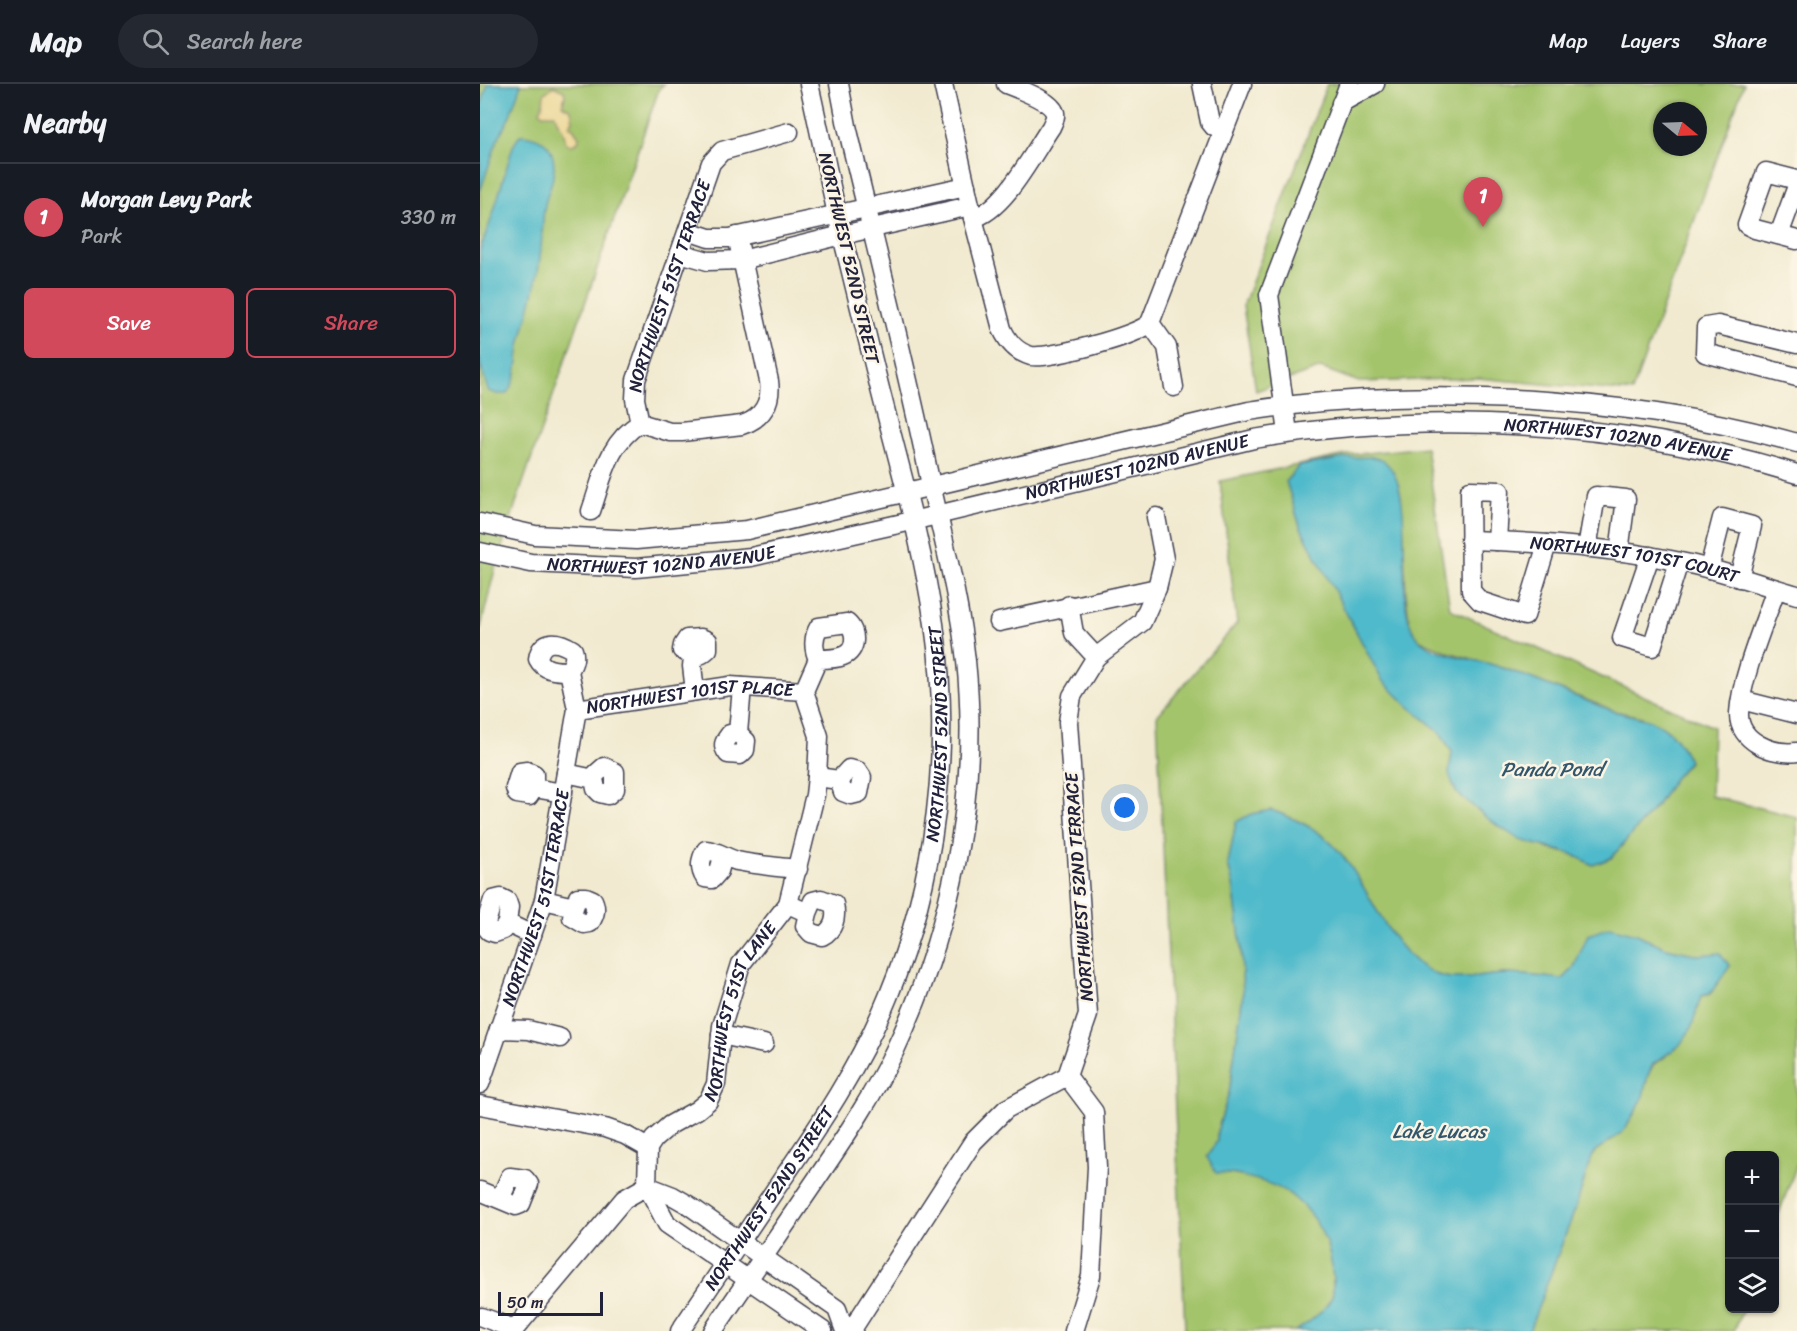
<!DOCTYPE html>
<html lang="en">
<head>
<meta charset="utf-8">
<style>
	:root { --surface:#171b24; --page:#242831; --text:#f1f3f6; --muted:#9ea1a6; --line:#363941; --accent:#d1495b }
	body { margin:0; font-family:Sriracha,sans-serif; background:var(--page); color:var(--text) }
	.controls { position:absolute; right:18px; bottom:18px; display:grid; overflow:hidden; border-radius:9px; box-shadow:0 2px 4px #0004 }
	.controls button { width:54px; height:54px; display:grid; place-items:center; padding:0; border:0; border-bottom:2px solid var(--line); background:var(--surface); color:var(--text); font:30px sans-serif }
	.compass { position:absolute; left:1173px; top:18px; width:54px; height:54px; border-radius:50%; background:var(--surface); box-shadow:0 2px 4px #0004; rotate:109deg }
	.scale { position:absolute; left:18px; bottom:15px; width:105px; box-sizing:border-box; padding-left:6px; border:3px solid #22223b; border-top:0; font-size:16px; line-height:21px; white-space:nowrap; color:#22223b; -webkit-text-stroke:4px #fcf5e5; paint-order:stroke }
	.you { position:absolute; left:645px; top:724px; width:21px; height:21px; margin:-15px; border:4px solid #fff; border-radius:50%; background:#1a73e8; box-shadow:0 0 0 9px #1a73e833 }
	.badge { display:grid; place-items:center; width:39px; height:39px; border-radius:50%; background:var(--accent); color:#fff; font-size:20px; font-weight:700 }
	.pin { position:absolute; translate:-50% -50px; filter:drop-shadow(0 2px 3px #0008) }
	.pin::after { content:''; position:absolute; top:32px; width:21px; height:18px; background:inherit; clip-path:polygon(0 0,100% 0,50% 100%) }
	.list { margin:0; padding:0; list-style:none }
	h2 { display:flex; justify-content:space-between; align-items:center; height:78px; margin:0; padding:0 24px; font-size:26px }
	h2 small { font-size:20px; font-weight:400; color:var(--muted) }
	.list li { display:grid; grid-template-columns:39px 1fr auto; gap:18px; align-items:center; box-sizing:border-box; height:108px; padding:0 24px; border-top:2px solid var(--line) }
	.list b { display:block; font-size:22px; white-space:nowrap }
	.list p { margin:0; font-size:20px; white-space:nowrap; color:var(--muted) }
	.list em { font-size:20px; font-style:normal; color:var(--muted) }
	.actions { display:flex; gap:12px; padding:18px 24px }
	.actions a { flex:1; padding:14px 0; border:2px solid var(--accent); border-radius:9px; text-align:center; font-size:21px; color:var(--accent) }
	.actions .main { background:var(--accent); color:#fff }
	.icon { flex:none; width:33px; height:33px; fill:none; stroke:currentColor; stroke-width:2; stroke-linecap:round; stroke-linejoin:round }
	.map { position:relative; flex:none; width:1317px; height:1247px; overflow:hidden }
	header { display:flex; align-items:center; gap:36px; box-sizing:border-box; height:84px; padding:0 30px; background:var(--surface); border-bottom:2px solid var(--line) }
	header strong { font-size:28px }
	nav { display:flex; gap:33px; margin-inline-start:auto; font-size:21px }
	.search { width:420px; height:54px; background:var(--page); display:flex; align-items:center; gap:15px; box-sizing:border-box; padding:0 21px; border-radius:33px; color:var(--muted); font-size:22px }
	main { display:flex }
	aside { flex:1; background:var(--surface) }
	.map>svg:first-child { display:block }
	.green { fill:#a4c46c; stroke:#637354; stroke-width:1.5; fill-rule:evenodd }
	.sand { fill:#eeda9e; stroke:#887e6c; stroke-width:1.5 }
	.water { fill:#4fbacb; stroke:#386e83; stroke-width:1.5 }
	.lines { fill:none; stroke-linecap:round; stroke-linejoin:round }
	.minor-casing { stroke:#414051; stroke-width:21 }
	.minor { stroke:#fff; stroke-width:18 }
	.labels { text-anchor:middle; stroke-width:5; stroke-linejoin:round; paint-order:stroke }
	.street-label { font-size:18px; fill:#22223b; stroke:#fcf5e5 }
	.water-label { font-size:20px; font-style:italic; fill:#32576d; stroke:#fcf5e5 }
</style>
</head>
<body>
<header>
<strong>Map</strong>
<div class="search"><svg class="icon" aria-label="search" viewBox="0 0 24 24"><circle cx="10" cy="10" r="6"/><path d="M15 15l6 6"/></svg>Search here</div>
<nav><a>Map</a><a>Layers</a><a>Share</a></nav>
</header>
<main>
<aside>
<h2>Nearby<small></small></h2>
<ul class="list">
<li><span class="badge">1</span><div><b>Morgan Levy Park</b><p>Park</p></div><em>330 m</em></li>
</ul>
<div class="actions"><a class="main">Save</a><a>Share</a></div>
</aside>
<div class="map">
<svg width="1317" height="1247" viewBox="0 0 1317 1247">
	<rect width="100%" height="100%" fill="#fcf5e5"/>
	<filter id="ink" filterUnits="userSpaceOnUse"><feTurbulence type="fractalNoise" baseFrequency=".0167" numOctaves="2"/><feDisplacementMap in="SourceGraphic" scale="12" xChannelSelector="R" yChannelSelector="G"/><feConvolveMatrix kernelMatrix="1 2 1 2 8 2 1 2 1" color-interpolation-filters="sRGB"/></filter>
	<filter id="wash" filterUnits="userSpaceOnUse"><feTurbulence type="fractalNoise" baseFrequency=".008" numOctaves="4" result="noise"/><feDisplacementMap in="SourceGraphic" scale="24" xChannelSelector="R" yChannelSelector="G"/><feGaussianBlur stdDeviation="1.35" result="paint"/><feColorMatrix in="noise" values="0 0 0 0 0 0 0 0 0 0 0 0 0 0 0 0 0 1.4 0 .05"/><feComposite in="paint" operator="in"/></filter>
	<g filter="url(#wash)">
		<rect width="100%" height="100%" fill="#f1ead0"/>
		<path class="green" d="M0 0H184L179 5 36 419 15 485 0 546Z
			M847 0H1264L1152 308 998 294 879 298 841 284 776 307 763 222ZM1182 27H1218V63H1182Z
			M946 363 970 525 1233 643 1231 712 1317 733V1080L1295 1140 1294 1072H1250V1224L1263 1225 1254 1247H1049L1096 1123 1109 1080 1115 1067 1142 1049 1150 1037 1161 1016 1168 991 1174 980 1184 974 1211 945 1221 912 1230 910 1238 898 1219 871 1186 864 1157 850 1108 852 1093 885 1083 895C1063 893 1043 890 1023 890 1002 891 976 899 955 890 904 867 890 796 851 759 834 743 813 734 791 726L756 738 748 780 753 800 761 862 763 910 749 1009 737 1048 736 1089C756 1089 795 1098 811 1111 837 1132 852 1161 853 1195 853 1200 854 1208 852 1213 844 1228 829 1239 815 1247H703L705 1244 677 632 757 539 740 397 866 371ZM865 374 923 440 926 509 930 545 940 556 968 568 1027 585 1135 627 1162 633 1209 678 1193 696 1176 722 1131 774 1113 781 1092 770 1066 764 969 690 972 668 960 648 928 622 902 595 820 442 806 397 819 382Z"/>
		<path class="sand" d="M73 2 84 7 85 12 82 21 91 26 93 36 89 42 93 44 99 53 98 58 93 61 87 60C84 55 85 52 83 47 80 40 76 37 75 30H63L60 27 63 19 64 10Z"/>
		<path class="water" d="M8 0H41L29 34 17 57 0 108V24Z
			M40 51C51 51 67 56 71 67 80 90 67 105 64 126 62 144 62 162 59 181 55 208 46 235 40 262 37 278 38 297 26 310H17L8 307 0 279V166L12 133 33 62Z
			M892 373C896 374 902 375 905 378 942 408 907 531 941 557 959 571 988 574 1010 580 1052 592 1092 613 1134 627 1150 632 1167 633 1182 642 1195 650 1203 664 1209 677L1193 696 1176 722 1131 774 1113 781 1092 770 1040 756 1012 738 976 708 969 690 972 668 960 648 928 622 902 596 820 442 806 397 819 382 865 374Z
			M791 726C813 734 834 743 851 759 890 796 904 866 955 890 976 899 1002 891 1023 890 1043 890 1063 893 1083 895L1093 885 1108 851 1130 843 1157 850 1186 864 1219 871 1240 869 1250 882 1230 910 1221 912 1211 945 1199 962 1173 980 1168 991 1162 1016 1150 1037 1142 1049 1115 1067 1109 1080 1096 1123 1049 1247H815C829 1239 844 1228 852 1213 854 1208 853 1200 853 1195 852 1161 837 1132 811 1111 794 1098 756 1089 736 1089L727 1073 737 1057V1048L749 1009 763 910 761 862 753 800 748 780 756 738 771 730Z"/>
	</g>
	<g filter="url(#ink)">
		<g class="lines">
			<g class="minor-casing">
				<g id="minor">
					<path d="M463 0 493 134 522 245C528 258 536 268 551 272 569 275 657 252 670 239"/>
					<path d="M722 0 730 38 734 43 744 47"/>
					<path d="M861 19 895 0"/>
					<path d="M1317 96 1286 88 1267 141 1275 145 1317 156"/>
					<path d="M493 134C524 127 553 69 571 43 573 38 576 34 575 29 571 16 538 5 526 0"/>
					<path d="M208 147 229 154H250L486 102"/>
					<path d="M1299 151 1317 102"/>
					<path d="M200 169 228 177 262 176 362 151 490 122"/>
					<path d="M1317 260 1238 241 1226 243 1225 269 1317 293"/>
					<path d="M694 303 687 263 670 239 762 0"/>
					<path d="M160 339 190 348H202L262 341C282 335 292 318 289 297L257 152"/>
					<path d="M808 349 789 211 869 0"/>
					<path id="s1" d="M111 427C123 393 127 360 160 339L155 315 156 296 231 79 242 67 309 48"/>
					<path d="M0 439 55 451 156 456 267 446 769 327C857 313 946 311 1035 315 1131 320 1225 333 1317 359"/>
					<path id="s2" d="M990 456C1063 458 1139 464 1210 480 1246 488 1282 501 1317 511"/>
					<path d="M1017 457 1020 407 990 406 991 507 1000 517 1045 532 1067 460"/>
					<path d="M1107 464 1116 412 1146 415 1139 468"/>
					<path id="s3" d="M0 468 51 479 156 484 271 473 432 437 774 355C949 326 1147 337 1317 390"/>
					<path d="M1170 472 1142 554 1172 563 1199 478"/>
					<path d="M1229 485 1242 434 1272 442 1259 494"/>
					<path d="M1296 505C1284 540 1261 594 1259 629 1258 658 1293 671 1317 668"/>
					<path d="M589 521 594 549 616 573"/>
					<path d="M519 538 677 504"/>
					<path d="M214 573 202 566 203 561 207 555 221 554 228 557V565L222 570 214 573 212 582 215 607"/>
					<path d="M1261 616 1317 630"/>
					<path id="s4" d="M97 625 250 602 324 607"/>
					<path d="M258 649 266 657 265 666 260 671 248 670C241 661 244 658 250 650L258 649 262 603"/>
					<path d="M86 689 114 695 116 705 120 709 128 711 135 705V688L124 683 116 690 114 695"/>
					<path d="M337 693 359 696 369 685 378 687 382 693 379 709 371 711 363 708 359 696"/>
					<path d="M54 704V690L47 687 40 688 35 704 37 710 49 712 54 704 83 709"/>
					<path d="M243 773 239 787 232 795 225 794C219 785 220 775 226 766 236 766 246 774 257 777 276 781 298 783 318 785"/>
					<path d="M64 816 94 823 92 833 104 840 110 839C115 831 117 825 113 816L106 813H98L94 823"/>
					<path d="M308 820 328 829 325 842 331 849 342 852C354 846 357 833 354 820L341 815 333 817 328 829"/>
					<path d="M27 839 29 823 27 817 21 814 13 816 5 842 9 847 15 849 23 846 27 839 52 851"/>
					<path d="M19 945 48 946 80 954"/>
					<path d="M241 951 284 960"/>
					<path d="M587 992 614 1028 617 1083 611 1192 594 1247"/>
					<path id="s5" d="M0 1000 64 816 97 625 89 587C77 587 64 587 58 575 61 554 78 556 93 566 96 574 93 580 89 587"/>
					<path d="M0 1021 125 1044 145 1051 168 1064"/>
					<path d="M167 1102 193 1112 207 1120 357 1225 365 1247"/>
					<path d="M167 1102 187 1140 343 1247"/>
					<path d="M0 1107 36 1122 41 1120 49 1100 45 1095 30 1093 20 1115"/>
					<path d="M2 1233 34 1245"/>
					<path id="s6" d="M33 1247 144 1115 167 1102 168 1064 174 1055 190 1041 217 1026 228 1017 236 1000 242 942 261 880 308 820 335 711 337 693 339 652 324 607 338 575C333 565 333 553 339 543L367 539C377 547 377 567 363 572 356 575 346 575 338 575"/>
					<path id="s7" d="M200 1247C232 1199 265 1151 297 1103 339 1042 380 982 408 913 456 796 472 665 454 540 442 457 417 374 397 293 385 243 372 193 360 143 349 96 340 48 329 0"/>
					<path d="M233 1247C268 1196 303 1144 338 1093 366 1052 394 1010 415 966 471 847 500 708 486 577 479 512 462 451 448 387 424 272 394 157 367 42L359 0"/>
					<path d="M371 1247 493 1058 526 1025 587 992 608 931 588 638 592 612 616 573 662 538 677 504 684 475 676 433"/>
				</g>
			</g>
			<use href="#minor" class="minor"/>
		</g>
	</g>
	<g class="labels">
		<g class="street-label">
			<text transform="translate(369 174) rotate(77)" y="6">NORTHWEST 52ND STREET</text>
			<text dy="6" stroke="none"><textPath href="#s1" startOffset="246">NORTHWEST 51ST TERRACE</textPath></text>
			<text dy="6" stroke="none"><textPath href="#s3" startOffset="1155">NORTHWEST 102ND AVENUE</textPath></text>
			<text dy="6" stroke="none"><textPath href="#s3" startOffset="669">NORTHWEST 102ND AVENUE</textPath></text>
			<text dy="6" stroke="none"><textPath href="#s3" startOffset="183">NORTHWEST 102ND AVENUE</textPath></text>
			<text dy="6" stroke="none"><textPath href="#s2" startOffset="166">NORTHWEST 101ST COURT</textPath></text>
			<text dy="6" stroke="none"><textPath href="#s4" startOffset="114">NORTHWEST 101ST PLACE</textPath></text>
			<text dy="6" stroke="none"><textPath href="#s7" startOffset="664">NORTHWEST 52ND STREET</textPath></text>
			<text transform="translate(599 803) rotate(-94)" y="6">NORTHWEST 52ND TERRACE</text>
			<text dy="6" stroke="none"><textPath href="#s5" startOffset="195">NORTHWEST 51ST TERRACE</textPath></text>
			<text dy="6" stroke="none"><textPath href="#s6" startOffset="411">NORTHWEST 51ST LANE</textPath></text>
			<text dy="6" stroke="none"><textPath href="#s7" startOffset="160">NORTHWEST 52ND STREET</textPath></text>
		</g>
		<g class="water-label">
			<text x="1072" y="692">Panda Pond</text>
			<text x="959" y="1054">Lake Lucas</text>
		</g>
	</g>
</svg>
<div class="controls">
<button>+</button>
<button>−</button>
<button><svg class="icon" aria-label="layers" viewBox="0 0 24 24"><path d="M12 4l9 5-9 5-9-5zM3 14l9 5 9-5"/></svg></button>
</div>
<svg class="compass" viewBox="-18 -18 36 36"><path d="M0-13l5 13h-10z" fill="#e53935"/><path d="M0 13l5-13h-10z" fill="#9ea1a6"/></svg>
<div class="scale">50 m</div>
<div class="you"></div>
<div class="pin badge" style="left:1003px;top:143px">1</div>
</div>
</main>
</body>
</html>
